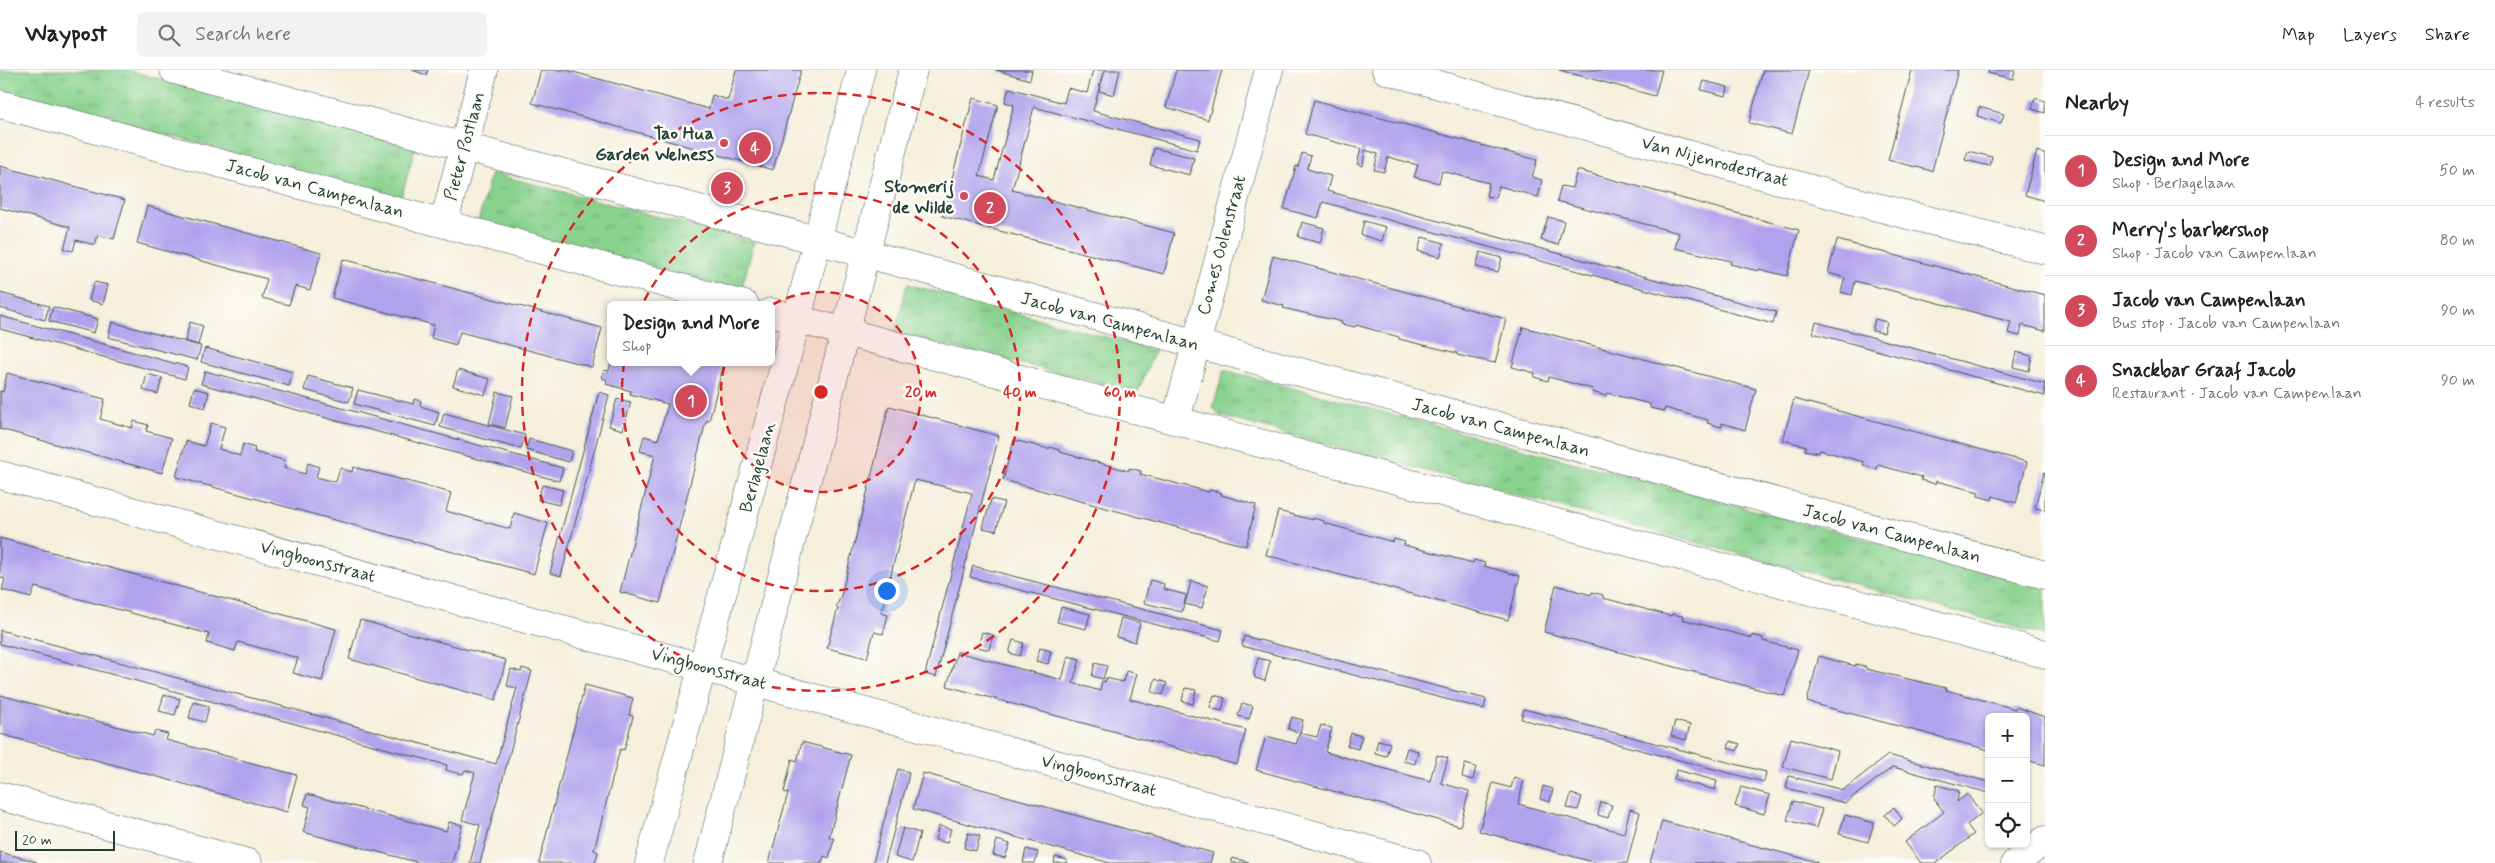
<!DOCTYPE html>
<html lang="en">
<head>
<meta charset="utf-8">
<style>
	body { margin:0; font-family:Mynerve,sans-serif; background:#f2f2f2; color:#222 }
	.controls { position:absolute; right:15px; bottom:15px; display:grid; overflow:hidden; border-radius:8px; box-shadow:0 1px 4px #0004 }
	.controls button { width:45px; height:45px; display:grid; place-items:center; padding:0; border:0; border-bottom:1px solid #e0e0e0; background:#fff; color:#222; font:25px sans-serif }
	.scale { position:absolute; left:15px; bottom:12px; width:100px; box-sizing:border-box; padding-left:5px; border:2px solid #1f3d34; border-top:0; font-size:14px; line-height:18px; white-space:nowrap; color:#1f3d34; -webkit-text-stroke:4px #fdfcf7; paint-order:stroke }
	.you { position:absolute; left:886px; top:520px; width:18px; height:18px; margin:-12px; border:4px solid #fff; border-radius:50%; background:#1a73e8; box-shadow:0 0 0 8px #1a73e833 }
	.badge { display:grid; place-items:center; width:32px; height:32px; border-radius:50%; background:#d1495b; color:#fff; font-size:16px; font-weight:700 }
	.pin { position:absolute; translate:-50% -50%; border:2px solid #fff; box-shadow:0 1px 5px #0006 }
	.popup { position:absolute; left:607px; top:231px; width:168px; height:65px; box-sizing:border-box; display:grid; place-content:center; border-radius:8px; background:#fff; filter:drop-shadow(0 1px 4px #0005); font-size:16px; white-space:nowrap; color:#767676 }
	.popup b { font-size:19px; color:#222 }
	.popup::after { content:''; position:absolute; left:50%; top:100%; margin-left:-10px; border:10px solid transparent; border-top-color:#fff }
	.list { margin:0; padding:0; list-style:none }
	h2 { display:flex; justify-content:space-between; align-items:center; height:65px; margin:0; padding:0 20px; font-size:21px }
	h2 small { font-size:16px; font-weight:400; color:#767676 }
	.list li { display:grid; grid-template-columns:32px 1fr auto; gap:15px; align-items:center; box-sizing:border-box; height:70px; padding:0 20px; border-top:1px solid #e0e0e0 }
	.list b { display:block; font-size:19px; white-space:nowrap }
	.list p { margin:0; font-size:16px; white-space:nowrap; color:#767676 }
	.list em { font-size:16px; font-style:normal; color:#767676 }
	.icon { flex:none; width:28px; height:28px; fill:none; stroke:currentColor; stroke-width:2; stroke-linecap:round; stroke-linejoin:round }
	.map { position:relative; flex:none; width:2045px; height:793px; overflow:hidden }
	header { display:flex; align-items:center; gap:30px; box-sizing:border-box; height:70px; padding:0 25px; background:#fff; border-bottom:1px solid #e0e0e0 }
	header strong { font-size:24px }
	nav { display:flex; gap:28px; margin-inline-start:auto; font-size:18px }
	.search { width:350px; height:45px; background:#f2f2f2; display:flex; align-items:center; gap:12px; box-sizing:border-box; padding:0 18px; border-radius:8px; color:#767676; font-size:19px }
	main { display:flex }
	aside { flex:1; background:#fff }
	.map>svg:first-child { display:block }
</style>
</head>
<body>
<header>
<strong>Waypost</strong>
<div class="search"><svg class="icon" aria-label="search" viewBox="0 0 24 24"><circle cx="10" cy="10" r="6"/><path d="M15 15l6 6"/></svg>Search here</div>
<nav><a>Map</a><a>Layers</a><a>Share</a></nav>
</header>
<main>
<div class="map">
<svg width="2045" height="793" viewBox="0 0 2045 793">
	<defs>
		<pattern id="grass-tufts" width="24" height="20" patternUnits="userSpaceOnUse" patternTransform="scale(1.25)"><rect width="24" height="20" fill="#88d28e"/><path d="M3 7l-1-3M5 7V3M7 7l1-3M15 17l-1-3M17 17v-4M19 17l1-3" fill="none" stroke="#6fac75"/></pattern>
	</defs>
	<rect width="100%" height="100%" fill="#fdfcf7"/>
	<filter id="ink" filterUnits="userSpaceOnUse"><feTurbulence type="fractalNoise" baseFrequency=".02" numOctaves="2"/><feDisplacementMap in="SourceGraphic" scale="10" xChannelSelector="R" yChannelSelector="G"/><feConvolveMatrix kernelMatrix="1 2 1 2 8 2 1 2 1" color-interpolation-filters="sRGB"/></filter>
	<filter id="wash" filterUnits="userSpaceOnUse"><feTurbulence type="fractalNoise" baseFrequency=".0096" numOctaves="4" result="noise"/><feDisplacementMap in="SourceGraphic" scale="20" xChannelSelector="R" yChannelSelector="G"/><feGaussianBlur stdDeviation="1.12" result="paint"/><feColorMatrix in="noise" values="0 0 0 0 0 0 0 0 0 0 0 0 0 0 0 0 0 1.4 0 .05"/><feComposite in="paint" operator="in"/></filter>
	<g filter="url(#wash)">
		<rect width="100%" height="100%" fill="#f5efdc"/>
		<path fill="url(#grass-tufts)" stroke="#548861" d="M 0,0 L 127,0 L 415,78 L 401,128 L 0,20 Z
			M 491,103 L 754,172 L 741,221 L 478,152 Z
			M 907,214 L 1155,280 L 1138,322 L 895,263 Z
			M 1224,300 L 2045,517 L 2045,565 L 1220,346 L 1213,337 Z"/>
		<g id="blocks">
			<path fill="#b1a2ed" d="M 412,0 L 428,0 L 426,5 Z
				M 541,0 L 566,0 L 709,39 L 712,25 L 728,30 L 736,0 L 801,0 L 773,100 L 532,33 Z
				M 996,0 L 1032,0 L 1030,10 Z
				M 1093,0 L 1104,0 L 1093,41 L 1200,69 L 1197,80 L 1034,37 L 1012,120 L 1174,163 L 1164,204 L 942,146 L 973,28 L 998,35 L 979,106 L 994,110 L 1014,35 L 1005,32 L 1009,18 L 1064,33 L 1068,18 L 1087,23 Z
				M 1105,0 L 1120,0 L 1114,25 L 1099,21 Z
				M 1176,0 L 1222,0 L 1208,50 L 1166,37 Z
				M 1559,0 L 1662,0 L 1655,26 Z
				M 1763,0 L 1809,0 L 1792,64 L 1749,53 Z
				M 1912,0 L 1958,0 L 1932,101 L 1888,90 Z
				M 1989,0 L 2015,0 L 2013,9 L 1988,3 Z
				M 1704,11 L 1728,17 L 1726,26 L 1701,20 Z
				M 2035,28 L 2045,31 L 2045,43 L 2032,39 Z
				M 1314,30 L 1537,90 L 1532,107 L 1542,110 L 1538,127 L 1499,116 L 1496,128 L 1486,126 L 1489,113 L 1442,101 L 1439,113 L 1414,107 L 1418,95 L 1388,87 L 1384,102 L 1374,100 L 1378,84 L 1365,80 L 1363,96 L 1357,94 L 1361,79 L 1305,64 Z
				M 1979,37 L 2004,44 L 2001,53 L 1977,46 Z
				M 1154,78 L 1194,88 L 1190,105 L 1150,95 Z
				M 1968,81 L 1992,87 L 1990,96 L 1965,90 Z
				M 2037,81 L 2045,84 L 2045,131 L 2025,125 Z
				M 1302,83 L 1311,86 L 1307,99 L 1331,106 L 1327,121 L 1776,242 L 1773,254 L 1323,132 L 1318,148 L 1284,139 L 1296,96 L 1298,97 Z
				M 0,96 L 125,130 L 114,169 L 98,165 L 95,175 L 76,170 L 73,181 L 64,179 L 70,157 L 0,138 Z
				M 1577,100 L 1799,160 L 1787,206 L 1759,199 L 1758,201 L 1730,194 L 1731,191 L 1675,178 L 1679,163 L 1557,131 L 1561,116 L 1572,118 Z
				M 147,136 L 321,183 L 310,220 L 295,216 L 289,235 L 262,228 L 267,209 L 137,173 Z
				M 1548,147 L 1564,151 L 1558,175 L 1541,170 Z
				M 1364,151 L 1386,157 L 1382,171 L 1361,165 Z
				M 1302,152 L 1324,158 L 1320,173 L 1298,167 Z
				M 1422,167 L 1444,173 L 1440,187 L 1418,181 Z
				M 1837,170 L 2045,225 L 2045,261 L 2022,255 L 2020,266 L 2008,263 L 2011,252 L 1855,211 L 1852,225 L 1841,222 L 1845,208 L 1828,203 Z
				M 1480,182 L 1502,188 L 1498,202 L 1476,197 Z
				M 1273,186 L 1506,249 L 1495,293 L 1457,285 L 1457,283 L 1399,269 L 1399,267 L 1356,255 L 1355,257 L 1341,254 L 1342,252 L 1283,238 L 1284,236 L 1261,230 Z
				M 343,189 L 602,258 L 592,297 L 460,262 L 456,275 L 431,268 L 434,255 L 332,228 Z
				M 94,212 L 108,215 L 103,234 L 89,230 Z
				M 0,223 L 49,236 L 45,250 L 0,238 Z
				M 53,237 L 98,249 L 94,263 L 49,251 Z
				M 0,246 L 188,297 L 185,309 L 0,259 Z
				M 1875,249 L 1887,252 L 1884,263 L 1872,261 Z
				M 112,252 L 201,276 L 197,290 L 108,267 Z
				M 190,252 L 203,256 L 198,275 L 185,271 Z
				M 1816,252 L 2045,314 L 2045,326 L 1813,263 Z
				M 1523,257 L 1756,319 L 1745,360 L 1722,353 L 1722,357 L 1707,353 L 1708,350 L 1665,338 L 1664,341 L 1654,339 L 1650,338 L 1650,334 L 1607,323 L 1606,326 L 1592,322 L 1593,319 L 1549,307 L 1548,311 L 1534,307 L 1535,303 L 1512,297 Z
				M 205,278 L 293,302 L 289,316 L 201,292 Z
				M 2016,282 L 2032,286 L 2029,301 L 2013,297 Z
				M 611,292 L 724,292 L 709,351 L 706,351 L 660,533 L 620,522 L 655,385 L 640,381 L 644,366 L 658,370 L 668,334 L 630,324 L 631,321 L 606,314 L 607,310 L 602,308 L 604,300 L 609,301 Z
				M 458,300 L 490,309 L 485,325 L 453,316 Z
				M 205,301 L 563,398 L 559,411 L 201,314 Z
				M 7,303 L 105,329 L 100,349 L 132,358 L 134,351 L 148,355 L 146,361 L 172,368 L 162,403 L 0,359 L 0,321 L 3,322 Z
				M 147,304 L 162,308 L 158,324 L 143,320 Z
				M 308,306 L 353,318 L 349,332 L 304,320 Z
				M 194,318 L 209,322 L 205,338 L 190,333 Z
				M 358,320 L 413,334 L 414,329 L 421,331 L 420,336 L 439,342 L 435,356 L 354,334 Z
				M 497,322 L 513,326 L 505,358 L 489,354 Z
				M 599,322 L 609,325 L 561,506 L 550,503 Z
				M 617,329 L 631,332 L 623,360 L 609,356 Z
				M 1794,329 L 2027,392 L 2016,433 L 1993,426 L 1992,430 L 1982,427 L 1978,426 L 1979,422 L 1936,411 L 1935,414 L 1921,410 L 1922,407 L 1878,395 L 1877,399 L 1863,395 L 1864,392 L 1820,380 L 1819,383 L 1805,380 L 1806,376 L 1783,370 Z
				M 889,336 L 999,366 L 936,607 L 925,604 L 972,423 L 915,410 L 881,543 L 888,545 L 883,564 L 874,562 L 867,588 L 827,578 L 838,538 L 836,537 L 841,526 Z
				M 444,343 L 525,365 L 521,379 L 440,357 Z
				M 211,353 L 225,357 L 219,379 L 240,386 L 243,374 L 255,378 L 254,382 L 286,391 L 284,398 L 305,404 L 308,393 L 319,397 L 316,407 L 336,412 L 340,398 L 352,402 L 353,397 L 418,414 L 451,423 L 446,441 L 510,459 L 514,443 L 548,453 L 534,504 L 176,407 L 186,371 L 204,376 Z
				M 529,369 L 572,381 L 569,392 L 526,380 Z
				M 1014,370 L 1049,379 L 1050,377 L 1060,380 L 1060,382 L 1129,401 L 1129,398 L 1141,401 L 1140,404 L 1209,422 L 1210,420 L 1222,423 L 1221,425 L 1256,435 L 1246,476 L 1003,410 Z
				M 2044,402 L 2045,402 L 2045,440 L 2035,438 Z
				M 542,415 L 563,420 L 559,435 L 538,430 Z
				M 991,429 L 1004,432 L 996,461 L 983,458 Z
				M 1278,441 L 1313,450 L 1313,448 L 1324,451 L 1324,453 L 1393,472 L 1394,469 L 1405,472 L 1404,475 L 1473,493 L 1474,490 L 1485,493 L 1484,496 L 1520,506 L 1508,550 L 1266,485 Z
				M 0,468 L 336,559 L 322,611 L 293,603 L 298,588 L 238,572 L 235,581 L 207,573 L 209,564 L 35,517 L 31,528 L 2,520 L 5,509 L 0,507 Z
				M 973,496 L 1001,503 L 1223,560 L 1220,571 L 1012,518 L 970,507 Z
				M 1150,510 L 1164,514 L 1163,519 L 1186,525 L 1182,542 L 1144,533 Z
				M 1191,511 L 1208,516 L 1202,538 L 1185,534 Z
				M 1556,515 L 1591,525 L 1592,522 L 1603,525 L 1603,528 L 1671,546 L 1672,544 L 1683,546 L 1682,549 L 1752,568 L 1752,565 L 1763,568 L 1763,571 L 1798,580 L 1784,626 L 1544,562 Z
				M 1061,537 L 1090,544 L 1086,559 L 1057,552 Z
				M 1121,548 L 1140,553 L 1135,572 L 1116,567 Z
				M 360,550 L 506,590 L 496,630 L 349,589 Z
				M 0,560 L 496,694 L 516,621 L 517,618 L 507,616 L 511,599 L 521,602 L 522,598 L 532,601 L 480,793 L 470,793 L 480,755 L 462,750 L 475,703 L 465,700 L 463,704 L 453,702 L 446,700 L 447,695 L 439,693 L 0,574 Z
				M 982,562 L 993,565 L 989,580 L 978,577 Z
				M 1244,566 L 1486,629 L 1484,639 L 1242,576 Z
				M 1013,570 L 1024,573 L 1020,586 L 1009,583 Z
				M 1040,578 L 1051,581 L 1048,594 L 1036,591 Z
				M 957,582 L 1062,610 L 1068,586 L 1080,589 L 1073,613 L 1100,621 L 1102,611 L 1105,612 L 1106,608 L 1123,612 L 1126,601 L 1137,604 L 1130,629 L 1246,660 L 1237,695 L 947,616 Z
				M 1819,586 L 1855,596 L 1856,594 L 1866,597 L 1866,599 L 1946,618 L 1946,620 L 2015,639 L 2016,637 L 2045,647 L 2045,695 L 2026,690 L 2026,647 L 1989,647 L 1989,680 L 1807,632 Z
				M 1258,588 L 1270,591 L 1265,611 L 1255,608 L 1254,603 Z
				M 1095,593 L 1107,596 L 1103,609 L 1092,606 Z
				M 1155,609 L 1167,613 L 1163,625 L 1152,622 Z
				M 585,615 L 633,628 L 629,645 L 633,646 L 627,670 L 624,680 L 620,679 L 594,780 L 598,782 L 595,793 L 539,793 Z
				M 1185,618 L 1196,620 L 1193,634 L 1182,631 Z
				M 0,625 L 153,666 L 155,661 L 168,664 L 166,670 L 297,705 L 287,742 L 0,664 Z
				M 164,625 L 180,629 L 175,645 L 159,641 Z
				M 1214,625 L 1225,628 L 1222,641 L 1210,638 Z
				M 193,632 L 209,636 L 205,652 L 189,648 Z
				M 1242,633 L 1253,636 L 1249,649 L 1238,646 Z
				M 1524,639 L 1766,702 L 1764,712 L 1521,649 Z
				M 1292,647 L 1303,650 L 1300,663 L 1317,667 L 1321,655 L 1332,658 L 1325,682 L 1400,703 L 1430,711 L 1437,685 L 1448,688 L 1441,713 L 1469,721 L 1460,756 L 1256,700 L 1266,666 L 1296,674 L 1300,663 L 1288,659 Z
				M 1675,651 L 1690,655 L 1686,670 L 1671,666 Z
				M 1351,663 L 1362,666 L 1358,679 L 1347,676 Z
				M 1791,668 L 1838,681 L 1831,709 L 1783,697 Z
				M 1378,670 L 1390,673 L 1386,686 L 1375,683 Z
				M 1730,671 L 1740,674 L 1737,681 L 1728,678 Z
				M 802,672 L 851,685 L 829,767 L 834,769 L 829,788 L 824,786 L 822,793 L 769,793 L 788,723 L 784,722 L 792,689 L 797,691 Z
				M 1407,678 L 1418,681 L 1415,694 L 1403,691 Z
				M 1888,685 L 1989,712 L 1989,723 L 1893,697 L 1845,733 L 1786,718 L 1789,706 L 1843,720 Z
				M 1465,694 L 1476,697 L 1473,710 L 1462,707 Z
				M 898,699 L 909,702 L 907,713 L 885,793 L 873,793 Z
				M 1677,700 L 1717,711 L 1715,720 L 1674,709 Z
				M 923,703 L 1213,783 L 1210,793 L 1110,793 L 913,739 Z
				M 1514,707 L 1524,710 L 1518,734 L 1624,763 L 1630,739 L 1640,742 L 1627,793 L 1597,793 L 1479,761 L 1493,713 L 1511,718 Z
				M 1937,715 L 1959,721 L 1957,732 L 1967,724 L 1982,743 L 1967,755 L 1974,764 L 1936,793 L 1921,793 L 1905,772 L 1944,742 L 1934,729 Z
				M 1543,716 L 1553,719 L 1550,732 L 1540,729 Z
				M 1741,717 L 1770,725 L 1764,744 L 1735,736 Z
				M 307,724 L 446,761 L 449,752 L 462,755 L 452,793 L 420,793 L 303,762 L 310,737 L 304,735 Z
				M 1571,724 L 1582,727 L 1578,740 L 1567,738 Z
				M 1793,731 L 1822,739 L 1816,758 L 1787,750 Z
				M 1601,732 L 1612,735 L 1608,748 L 1598,745 Z
				M 1894,737 L 1902,749 L 1894,756 L 1885,745 Z
				M 1845,745 L 1874,753 L 1868,772 L 1839,764 Z
				M 1662,751 L 1817,792 L 1817,793 L 1650,793 Z
				M 939,756 L 951,759 L 947,773 L 935,770 Z
				M 903,758 L 920,763 L 912,792 L 895,787 Z
				M 968,763 L 980,766 L 976,781 L 964,778 Z
				M 997,770 L 1010,774 L 1005,788 L 993,785 Z
				M 1026,779 L 1038,782 L 1035,793 L 1023,793 Z
				M 0,782 L 37,792 L 37,793 L 0,793 Z
				M 1055,787 L 1067,790 L 1067,793 L 1054,793 Z
				M 1232,788 L 1249,792 L 1249,793 L 1231,793 Z"/>
		</g>
	</g>
	<g filter="url(#ink)">
		<use href="#blocks" fill-opacity="0" stroke="#3f584d" stroke-width="1"/>
		<g fill="none" stroke-linecap="round" stroke-linejoin="round">
			<defs>
				<path id="minor" d="M 174,0 L 816,170 L 2045,505
					M 1386,0 L 1865,134 L 2045,180
					M 0,34 L 745,235
					M 444,152 L 484,0
					M 771,242 L 2045,584
					M 1176,350 L 1269,0
					M 0,405 L 1417,793
					M 0,726 L 248,793
					M 649,793 L 797,249 L 861,0
					M 708,793 L 913,0
					M 2015,793 L 2045,770"/>
			</defs>
			<use href="#minor" stroke="#3f584d" stroke-width="29"/>
			<use href="#minor" stroke="#fff" stroke-width="28"/>
		</g>
	</g>
	<circle cx="821" cy="322" r="100" fill="#d62828" fill-opacity=".12"/>
	<g fill="none" stroke="#d62828" stroke-width="2.5" stroke-dasharray="9 6">
		<circle cx="821" cy="322" r="100"/>
		<circle cx="821" cy="322" r="199"/>
		<circle cx="821" cy="322" r="299"/>
	</g>
	<g fill="#d1495b" stroke="#fdfcf7" stroke-width="2">
		<circle cx="724" cy="73" r="5"/>
		<circle cx="964" cy="126" r="5"/>
	</g>
	<g text-anchor="middle" stroke-width="5" stroke-linejoin="round" paint-order="stroke">
		<g font-size="18" font-weight="bold" fill="#1f3d34" stroke="#fdfcf7" text-anchor="end">
			<text x="714" y="69">Tao Hua<tspan x="714" dy="21">Garden Welness</tspan></text>
			<text x="954" y="122">Stomerij<tspan x="954" dy="21">de Wilde</tspan></text>
		</g>
		<g font-size="18" fill="#1f3d34" stroke="#fdfcf7">
			<text transform="translate(464 76) rotate(-75)" y="6">Pieter Postlaan</text>
			<text transform="translate(1715 91) rotate(15)" y="6">Van Nijenrodestraat</text>
			<text transform="translate(315 118) rotate(15)" y="6">Jacob van Campenlaan</text>
			<text transform="translate(1221 175) rotate(-75)" y="6">Comes Oolenstraat</text>
			<text transform="translate(1110 251) rotate(15)" y="6">Jacob van Campenlaan</text>
			<text transform="translate(1501 357) rotate(15)" y="6">Jacob van Campenlaan</text>
			<text transform="translate(757 397) rotate(-75)" y="6">Berlagelaan</text>
			<text transform="translate(1892 463) rotate(15)" y="6">Jacob van Campenlaan</text>
			<text transform="translate(318 491) rotate(15)" y="6">Vingboonsstraat</text>
			<text transform="translate(709 598) rotate(15)" y="6">Vingboonsstraat</text>
			<text transform="translate(1099 705) rotate(15)" y="6">Vingboonsstraat</text>
		</g>
	</g>
	<circle cx="821" cy="322" r="8" fill="#d62828" stroke="#fdfcf7" stroke-width="2.5"/>
	<g font-size="15" text-anchor="middle" font-weight="bold" fill="#d62828" stroke="#fdfcf7" stroke-width="5" stroke-linejoin="round" paint-order="stroke">
		<text x="921" y="327">20 m</text>
		<text x="1020" y="327">40 m</text>
		<text x="1120" y="327">60 m</text>
	</g>
</svg>
<div class="controls">
<button>+</button>
<button>−</button>
<button><svg class="icon" aria-label="locate" viewBox="0 0 24 24"><circle cx="12" cy="12" r="6"/><path d="M12 2v4M12 18v4M2 12h4M18 12h4"/></svg></button>
</div>
<div class="scale">20 m</div>
<div class="you"></div>
<div class="pin badge" style="left:691px;top:331px">1</div>
<div class="popup"><b>Design and More</b>Shop</div>
<div class="pin badge" style="left:990px;top:138px">2</div>
<div class="pin badge" style="left:727px;top:118px">3</div>
<div class="pin badge" style="left:755px;top:78px">4</div>
</div>
<aside>
<h2>Nearby<small>4 results</small></h2>
<ul class="list">
<li><span class="badge">1</span><div><b>Design and More</b><p>Shop · Berlagelaan</p></div><em>50 m</em></li>
<li><span class="badge">2</span><div><b>Merry's barbershop</b><p>Shop · Jacob van Campenlaan</p></div><em>80 m</em></li>
<li><span class="badge">3</span><div><b>Jacob van Campenlaan</b><p>Bus stop · Jacob van Campenlaan</p></div><em>90 m</em></li>
<li><span class="badge">4</span><div><b>Snackbar Graaf Jacob</b><p>Restaurant · Jacob van Campenlaan</p></div><em>90 m</em></li>
</ul>
</aside>
</main>
</body>
</html>
